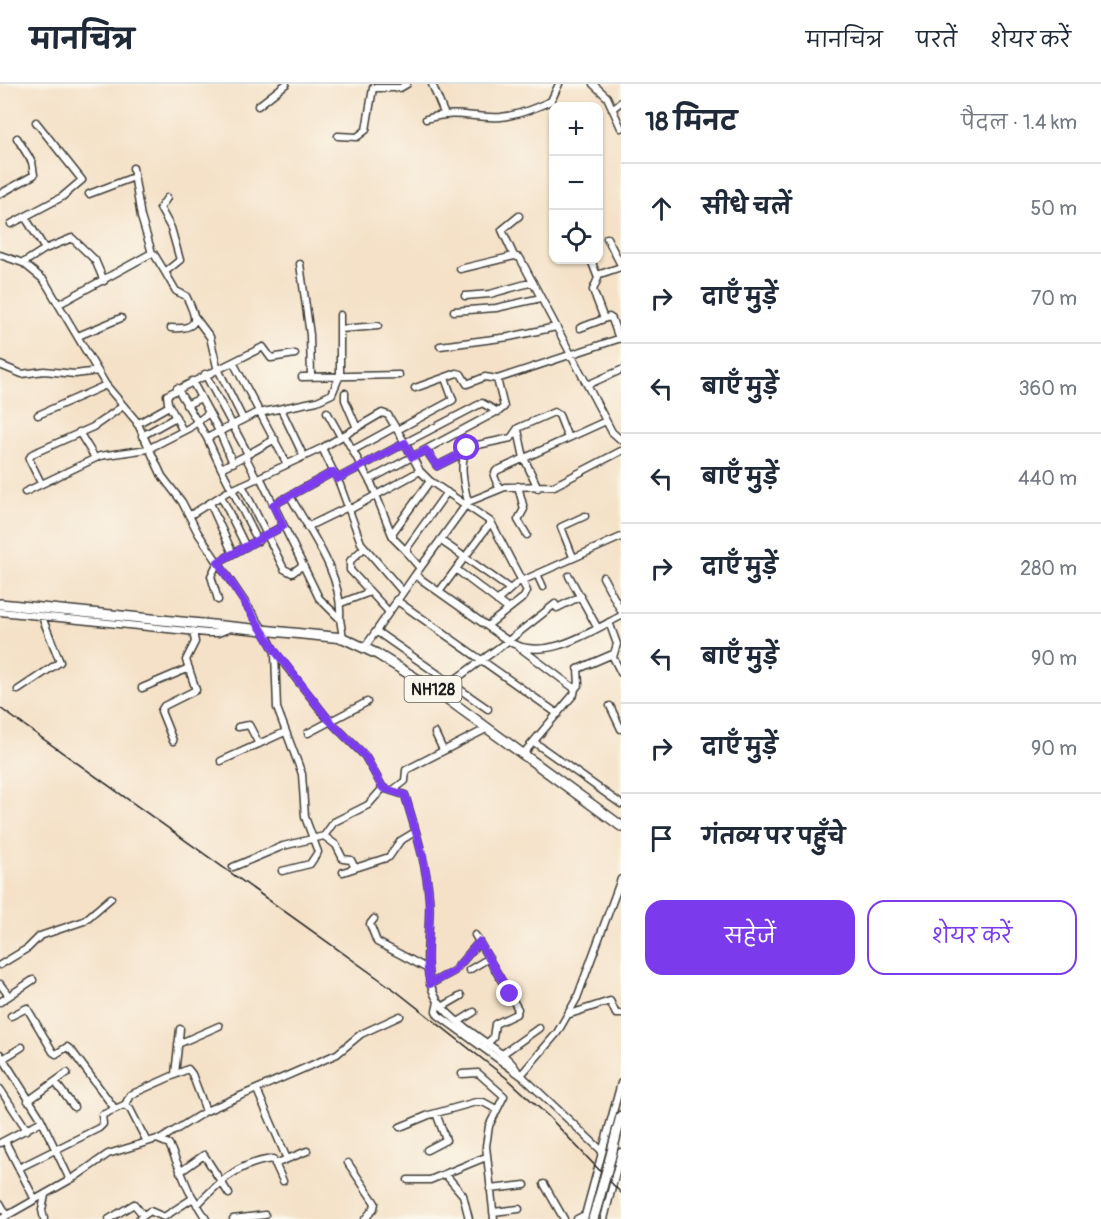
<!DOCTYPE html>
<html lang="hi">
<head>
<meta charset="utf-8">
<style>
	body { margin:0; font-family:Pangolin,"Playpen Sans Deva",sans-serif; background:#f6f6f7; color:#1f2937 }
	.controls { position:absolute; right:18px; top:18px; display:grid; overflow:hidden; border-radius:12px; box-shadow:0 2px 4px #0004 }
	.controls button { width:54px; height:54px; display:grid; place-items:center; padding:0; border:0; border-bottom:2px solid #e0e1e3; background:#fff; color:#1f2937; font:30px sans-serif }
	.stop { position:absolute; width:18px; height:18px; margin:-14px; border:4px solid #7c3aed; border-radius:50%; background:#fff }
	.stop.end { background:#7c3aed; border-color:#fff; box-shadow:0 2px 6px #0008 }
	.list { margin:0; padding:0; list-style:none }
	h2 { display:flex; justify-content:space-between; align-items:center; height:78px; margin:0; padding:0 24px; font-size:26px }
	h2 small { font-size:20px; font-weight:400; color:#747a83 }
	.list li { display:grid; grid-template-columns:39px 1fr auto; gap:18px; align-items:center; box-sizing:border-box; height:90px; padding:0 24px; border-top:2px solid #e0e1e3 }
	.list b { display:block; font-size:22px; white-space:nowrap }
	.list em { font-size:20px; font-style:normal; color:#747a83 }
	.actions { display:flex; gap:12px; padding:18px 24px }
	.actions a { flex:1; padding:14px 0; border:2px solid #7c3aed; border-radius:18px; text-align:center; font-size:21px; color:#7c3aed }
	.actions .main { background:#7c3aed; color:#fff }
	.icon { flex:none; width:33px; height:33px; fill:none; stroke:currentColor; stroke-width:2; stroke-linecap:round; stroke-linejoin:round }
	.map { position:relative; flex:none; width:621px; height:1135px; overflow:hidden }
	header { display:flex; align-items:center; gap:36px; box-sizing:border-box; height:84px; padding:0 30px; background:#fff; border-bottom:2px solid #e0e1e3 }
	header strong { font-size:28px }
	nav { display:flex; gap:33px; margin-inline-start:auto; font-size:21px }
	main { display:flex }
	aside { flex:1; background:#fff }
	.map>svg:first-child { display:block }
</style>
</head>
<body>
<header>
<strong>मानचित्र</strong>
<nav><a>मानचित्र</a><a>परतें</a><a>शेयर करें</a></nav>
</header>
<main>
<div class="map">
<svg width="621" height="1135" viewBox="0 0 621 1135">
	<rect width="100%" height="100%" fill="#fbf7ec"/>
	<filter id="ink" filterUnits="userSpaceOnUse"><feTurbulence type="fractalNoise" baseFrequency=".0167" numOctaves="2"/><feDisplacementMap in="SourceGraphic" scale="12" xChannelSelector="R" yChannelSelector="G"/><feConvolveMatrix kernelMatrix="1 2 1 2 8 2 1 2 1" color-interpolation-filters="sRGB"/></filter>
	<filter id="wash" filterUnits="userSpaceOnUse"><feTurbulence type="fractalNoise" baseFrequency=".008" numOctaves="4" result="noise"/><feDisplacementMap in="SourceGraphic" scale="24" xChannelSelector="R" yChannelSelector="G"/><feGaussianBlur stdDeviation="1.35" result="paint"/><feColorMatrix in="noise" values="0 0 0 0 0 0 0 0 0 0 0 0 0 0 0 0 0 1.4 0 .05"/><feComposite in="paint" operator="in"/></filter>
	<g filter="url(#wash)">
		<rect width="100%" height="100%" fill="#f4e1c7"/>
	</g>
	<g filter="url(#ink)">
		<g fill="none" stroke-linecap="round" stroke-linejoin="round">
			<defs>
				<path id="minor" d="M 432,0 L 444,29
					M 593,0 L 607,13 L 621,44
					M 258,22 L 286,0
					M 612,25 L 621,18
					M 426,35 C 459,25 471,35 501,33 C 519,31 535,24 551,17 L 559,0
					M 338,52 L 357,53 L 366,46 L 373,4 L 400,4 L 407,0
					M 133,84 L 141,133 L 152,169
					M 0,110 L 34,91 L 32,78 L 17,54
					M 89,110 L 134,93
					M 25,133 L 45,165
					M 11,140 L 62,113 L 82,96 L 36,38
					M 607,154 L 621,181
					M 0,171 L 23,179 L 44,196 L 106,301 L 137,338 L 162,392 L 182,418 L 198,449 L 265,548 L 275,568 L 328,635 L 365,672 L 383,704 L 368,721 L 334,738 L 324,752 L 283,762 L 233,783
					M 514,172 L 502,146 L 519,132
					M 591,176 L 598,194 L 593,206 L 604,235
					M 23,179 L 45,165 L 72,154 L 95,176 L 104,197
					M 300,180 L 310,251 L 311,293
					M 460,185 L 514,172 L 520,174 L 612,348 L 621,356
					M 165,188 L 176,207 L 186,212 C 197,234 201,246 171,244
					M 597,191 L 621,183
					M 465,212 L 490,210 L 533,198
					M 59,220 L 150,170 L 154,170 L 165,188 L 180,176 L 171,144 L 160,124 L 167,114
					M 454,227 L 496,224 L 541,214
					M 195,233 L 210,253 L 217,283 L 243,335
					M 580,244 L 609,233 L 612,235 L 619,255
					M 340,245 L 378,242
					M 78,252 L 121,234
					M 440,262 L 509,253 L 556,243
					M 233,278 L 263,263 L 271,274 L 295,270
					M 0,281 L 22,290 L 44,287 L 75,290 L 98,287
					M 205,290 L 248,370
					M 302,293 L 399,291
					M 192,297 L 219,347 L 233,379
					M 587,301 L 621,286
					M 177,304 L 207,354 L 221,384 L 245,372
					M 415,304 L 457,289 L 461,290 L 467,300 L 485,293 L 497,295 L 621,254
					M 345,309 L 345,316 L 357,344
					M 186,321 L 201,314
					M 281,325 L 303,371
					M 327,328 L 341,353
					M 38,331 L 106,301
					M 137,340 L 169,322
					M 397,346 L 453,316 L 445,294
					M 518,346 L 524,374 L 538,404
					M 183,347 L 168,319 L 167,311 L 233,278 L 287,380
					M 79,348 L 95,374
					M 344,351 L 372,401 L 392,451
					M 142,352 L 176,333
					M 207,354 L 254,330 L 317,317 L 332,310 L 340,291 L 340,231
					M 322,364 L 382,329 L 388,331 L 405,359 L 482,319 L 498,328 L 504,323 L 497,295
					M 353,366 L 395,343
					M 426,366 L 437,382 L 465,368
					M 221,384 L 258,457
					M 260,393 L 322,364 L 340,401 L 361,459 L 402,507
					M 257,395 L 245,372 L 275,355
					M 337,395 L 405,359 L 420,387 L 430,397 L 491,438 L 527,507 L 524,513 L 487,542
					M 369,396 L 496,328
					M 41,399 L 29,375 L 32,370 L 93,343 L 123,322
					M 242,401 L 284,485 L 292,489 L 303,481
					M 518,402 L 524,425 L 518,436 L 527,451
					M 499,404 L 494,392 L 496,387 L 606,337
					M 25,408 L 100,372 L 148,365 L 189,344 L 209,329
					M 221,412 L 246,463
					M 290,412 C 310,448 343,491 340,534
					M 468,418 C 464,402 458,377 468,363 L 511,354 L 518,344 L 554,328 L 559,331 L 568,354
					M 210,419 L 233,470
					M 273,421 L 333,388
					M 349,426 L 420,387
					M 189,432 L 227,408 L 260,393 L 319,514 L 340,535 L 343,554
					M 307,443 L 348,423
					M 440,456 L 510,505
					M 364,464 L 350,477 L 350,486 L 389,528
					M 406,467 L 393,454 L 393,448 L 430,397
					M 573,473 L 561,443 L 585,432
					M 420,484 L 407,469 L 407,464 L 447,408
					M 457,486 L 508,525
					M 537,490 L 543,503
					M 415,491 L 468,418 L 505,403 L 554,402 L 621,367
					M 569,492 L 597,543
					M 603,493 L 621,527
					M 439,508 L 491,438
					M 218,516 L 211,492 L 218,478 L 283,442
					M 396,516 L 558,630
					M 497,517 L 517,499 L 621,453
					M 341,519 L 370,508
					M 557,524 L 581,512
					M 0,528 L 207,549 L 218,549 L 228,545
					M 609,538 L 617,560 L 613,573 L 621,589
					M 376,547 L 488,625
					M 365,563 L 415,491 L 508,557 L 555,520
					M 519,563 L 575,605 L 574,610 L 523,670
					M 275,569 L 277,624 L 302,690 L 305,733 L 318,768 L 310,780 L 282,787
					M 142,604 L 189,584
					M 575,605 L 579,600 L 578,585 L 613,570
					M 18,606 L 60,578 L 42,533
					M 438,608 L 508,557 C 544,579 588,549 621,532
					M 610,622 L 621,645
					M 238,643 L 249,641 L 259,660
					M 308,649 L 367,618
					M 435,649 L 443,666
					M 173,657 L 161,627 L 164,622 L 196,606 L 186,576 L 195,558 L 193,547
					M 534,658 L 621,720
					M 221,677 L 285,648
					M 383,704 L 405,711 C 415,745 426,777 429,813 C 432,846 420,881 435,912 C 450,943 511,967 518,989
					M 392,707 L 405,697 L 406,686 L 488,644
					M 324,752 L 336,761 L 343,775 L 351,776 L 355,784
					M 343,788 L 389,773 L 400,757 L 415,748
					M 374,835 L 370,840 L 377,858 L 428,885
					M 475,851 L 518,925 L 516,930 L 495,940 L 493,954 L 486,960
					M 0,881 L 28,864 L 40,852 L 84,837 L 111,814
					M 469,886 L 489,874
					M 0,900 L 9,912
					M 430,900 L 454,887 L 479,858
					M 0,918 L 33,896
					M 438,918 L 436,927 L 438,931 L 523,993 L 602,1067
					M 442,923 L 461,912
					M 570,930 L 610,917 L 616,930 L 621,930
					M 11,932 L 27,924 L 53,968 L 56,970 L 67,963 L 72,967 L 115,1025
					M 458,938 L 474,928
					M 178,960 L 219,942
					M 0,970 L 40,1033 L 70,1096
					M 501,971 L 539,944
					M 1,976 L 22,963
					M 175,990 L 180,945
					M 462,990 L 478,989 L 504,1012 L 489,1042 L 486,1062 L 494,1135
					M 521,991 L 557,949 L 577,914 L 621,795
					M 55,998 L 74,1023
					M 0,1005 L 27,1046
					M 257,1006 L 287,1075
					M 28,1017 L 67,989
					M 125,1021 L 130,1011 L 188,985 L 192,990 L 206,1027
					M 400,1043 L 429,1031 L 476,1018 L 483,1018 L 496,1025
					M 161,1055 L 206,1027 L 337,970 L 361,950 L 400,932
					M 5,1057 L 35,1116
					M 0,1059 L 42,1037
					M 427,1066 L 446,1056 L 436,1029
					M 348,1079 L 375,1119 L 374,1124 L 365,1135
					M 275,1080 L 307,1067
					M 19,1084 L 99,1044 L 103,1040 L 102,1031 L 124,1021 L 130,1025 L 147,1058
					M 180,1088 L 204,1071 L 229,1110
					M 445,1090 L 463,1111 L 469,1135
					M 408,1096 L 430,1096 L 486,1073
					M 544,1100 L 564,1135
					M 490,1105 L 525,1101
					M 0,1119 L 7,1131
					M 197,1121 C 221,1096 239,1079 273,1075 L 283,1097
					M 493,1128 L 519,1125
					M 1,1135 L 75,1093 L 108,1070 L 157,1055 L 169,1060 L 189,1107 L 206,1135
					M 44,1135 L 42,1126 L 45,1111
					M 109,1135 L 134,1120 L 143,1131
					M 139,1135 L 150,1127 L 164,1133 L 193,1114
					M 233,1135 L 265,1131
					M 577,1135 L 585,1131
					M 584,1135 L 621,999
					M 604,1135 L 621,1068"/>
				<path id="highway" d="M 0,520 L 343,554 L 377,570 L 438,608 L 621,742
					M 610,1075 L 621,1032
					M 593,1135 L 600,1111"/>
			</defs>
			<use href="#minor" stroke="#3c3a36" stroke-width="9"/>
			<use href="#highway" stroke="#3c3a36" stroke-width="12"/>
			<use href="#minor" stroke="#fff" stroke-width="6"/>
			<use href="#highway" stroke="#fff" stroke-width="9"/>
			<path stroke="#1c1c1c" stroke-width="1.5" d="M 0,624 L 396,907 L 509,996 L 549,1033 L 621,1109"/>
			<defs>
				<path id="highway-bridge" d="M 600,1111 L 610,1075"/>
			</defs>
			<use href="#highway-bridge" stroke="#3c3a36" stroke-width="12" stroke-linecap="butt"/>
			<use href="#highway-bridge" stroke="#fff" stroke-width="9"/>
		</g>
	</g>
	<g fill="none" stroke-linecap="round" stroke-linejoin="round" filter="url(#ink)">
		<path stroke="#7c3aed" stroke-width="8" d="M 467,364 L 465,368 L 437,382 L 426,366 L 412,373 L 405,359 L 337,395 L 333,388 L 273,421 L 283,442 L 218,478 L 276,568 L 328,635 L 365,672 L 383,704 L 405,711 C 415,746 427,779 429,816 C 431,844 424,872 430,900 L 454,887 L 479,858 L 510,910"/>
	</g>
	<g text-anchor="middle" stroke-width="4.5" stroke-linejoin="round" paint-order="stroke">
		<rect fill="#fbf7ec" stroke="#5f5e5a" stroke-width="1.5" x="404.5" y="592" width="57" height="26" rx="4.5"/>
		<g font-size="16" font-weight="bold" fill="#1c1c1c">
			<text x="433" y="611">NH128</text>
		</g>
	</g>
</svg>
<div class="controls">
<button>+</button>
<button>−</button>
<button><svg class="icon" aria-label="locate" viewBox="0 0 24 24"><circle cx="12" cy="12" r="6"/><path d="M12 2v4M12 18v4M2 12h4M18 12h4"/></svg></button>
</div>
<div class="stop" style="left:467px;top:364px"></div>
<div class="stop end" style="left:510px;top:910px"></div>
</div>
<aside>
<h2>18 मिनट<small>पैदल · 1.4 km</small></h2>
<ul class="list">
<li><svg class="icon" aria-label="ahead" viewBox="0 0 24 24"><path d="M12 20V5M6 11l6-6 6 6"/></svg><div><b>सीधे चलें</b></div><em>50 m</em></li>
<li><svg class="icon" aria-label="right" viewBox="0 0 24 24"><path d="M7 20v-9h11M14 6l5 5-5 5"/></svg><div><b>दाएँ मुड़ें</b></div><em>70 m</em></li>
<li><svg class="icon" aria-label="left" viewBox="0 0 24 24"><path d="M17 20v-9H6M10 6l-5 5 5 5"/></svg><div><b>बाएँ मुड़ें</b></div><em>360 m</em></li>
<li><svg class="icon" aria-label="left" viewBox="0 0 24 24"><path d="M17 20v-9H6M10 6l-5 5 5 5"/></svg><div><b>बाएँ मुड़ें</b></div><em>440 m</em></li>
<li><svg class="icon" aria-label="right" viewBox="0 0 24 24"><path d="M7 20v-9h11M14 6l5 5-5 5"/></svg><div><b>दाएँ मुड़ें</b></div><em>280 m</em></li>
<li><svg class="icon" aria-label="left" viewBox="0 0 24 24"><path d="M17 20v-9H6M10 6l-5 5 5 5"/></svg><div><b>बाएँ मुड़ें</b></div><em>90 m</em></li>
<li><svg class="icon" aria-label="right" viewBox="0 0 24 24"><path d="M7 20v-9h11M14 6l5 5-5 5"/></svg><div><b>दाएँ मुड़ें</b></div><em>90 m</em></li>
<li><svg class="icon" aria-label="arrive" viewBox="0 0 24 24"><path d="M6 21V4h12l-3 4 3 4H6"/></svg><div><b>गंतव्य पर पहुँचे</b></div></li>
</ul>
<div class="actions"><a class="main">सहेजें</a><a>शेयर करें</a></div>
</aside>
</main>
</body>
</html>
